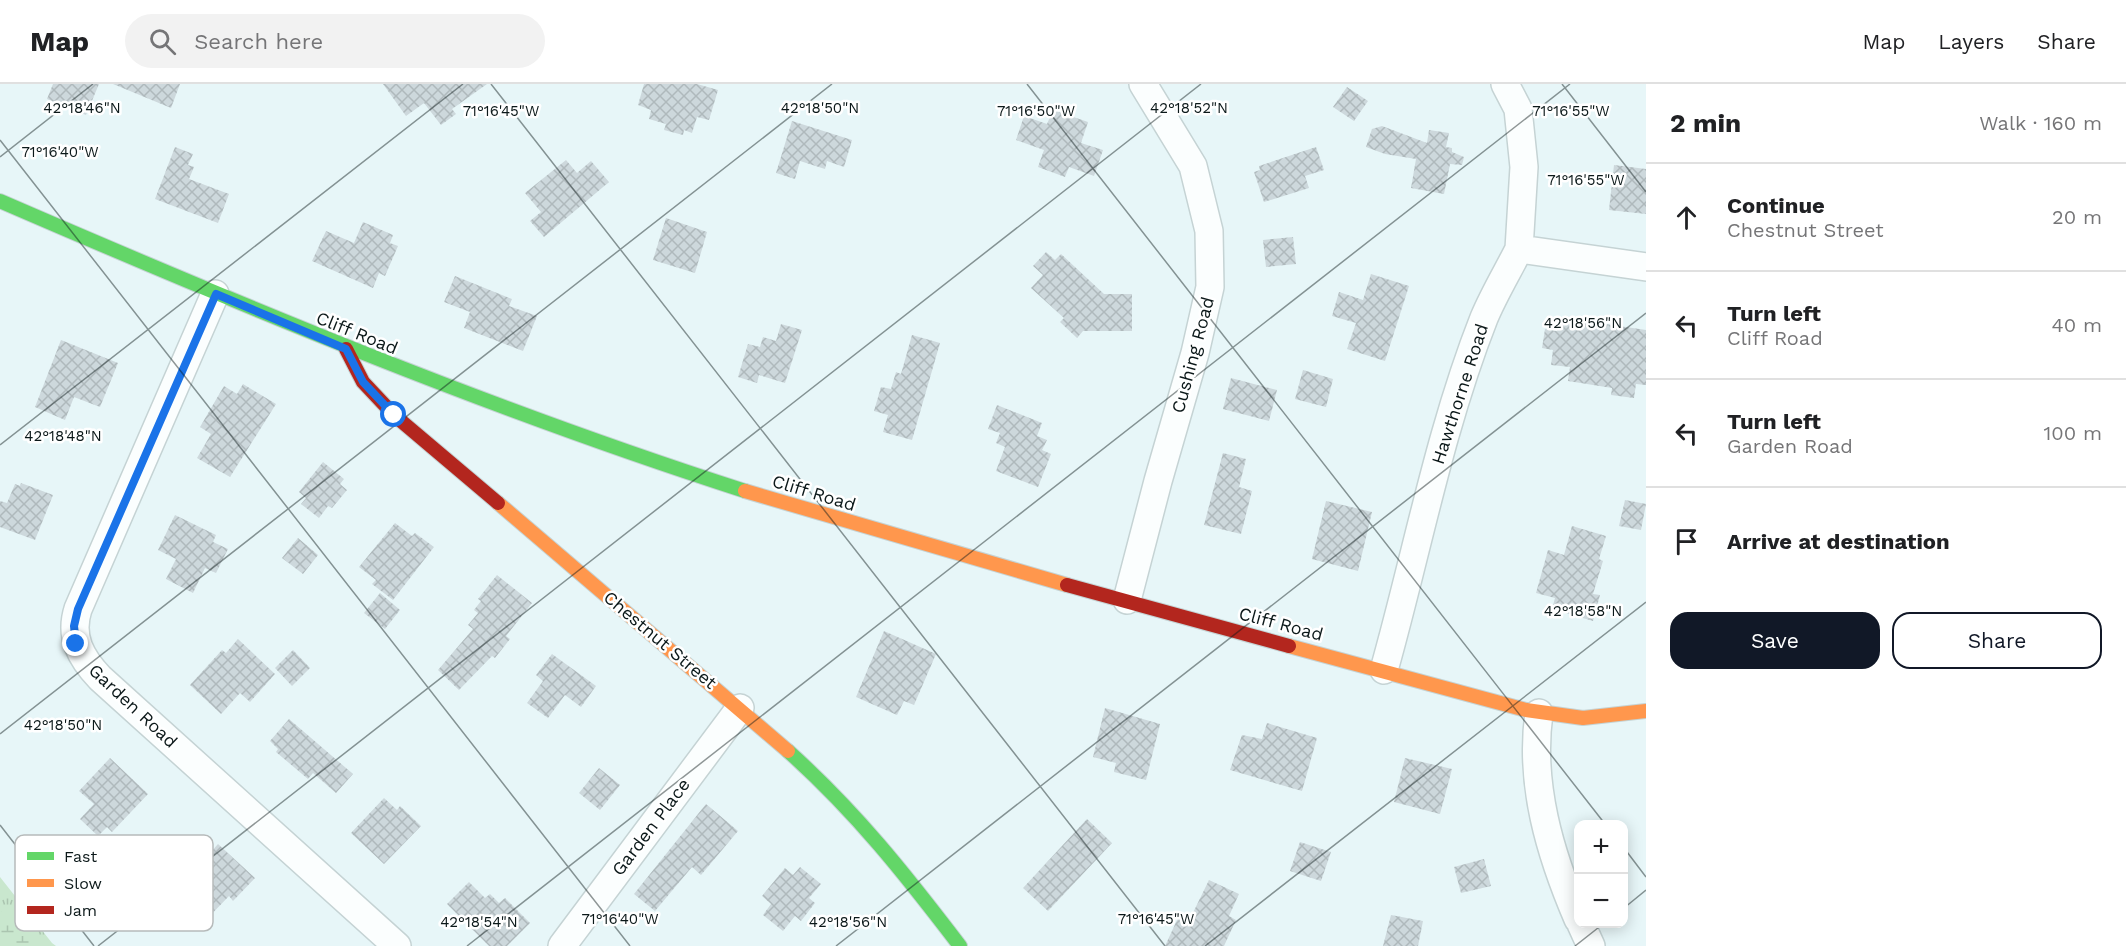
<!DOCTYPE html>
<html lang="en">
<head>
<meta charset="utf-8">
<style>
	body { margin:0; font-family:"Work Sans",sans-serif; background:#f2f2f2; color:#202124 }
	.controls { position:absolute; right:18px; bottom:18px; display:grid; overflow:hidden; border-radius:12px; box-shadow:0 3px 15px #0003 }
	.controls button { width:54px; height:54px; display:grid; place-items:center; padding:0; border:0; border-bottom:2px solid #e0e0e0; background:#fff; color:#202124; font:30px sans-serif }
	.stop { position:absolute; width:18px; height:18px; margin:-14px; border:4px solid #1a73e8; border-radius:50%; background:#fff }
	.stop.end { background:#1a73e8; border-color:#fff; box-shadow:0 2px 6px #0008 }
	.list { margin:0; padding:0; list-style:none }
	h2 { display:flex; justify-content:space-between; align-items:center; height:78px; margin:0; padding:0 24px; font-size:26px }
	h2 small { font-size:20px; font-weight:400; color:#757577 }
	.list li { display:grid; grid-template-columns:39px 1fr auto; gap:18px; align-items:center; box-sizing:border-box; height:108px; padding:0 24px; border-top:2px solid #e0e0e0 }
	.list b { display:block; font-size:22px; white-space:nowrap }
	.list p { margin:0; font-size:20px; white-space:nowrap; color:#757577 }
	.list em { font-size:20px; font-style:normal; color:#757577 }
	.actions { display:flex; gap:12px; padding:18px 24px }
	.actions a { flex:1; padding:14px 0; border:2px solid #111827; border-radius:18px; text-align:center; font-size:21px; color:#111827 }
	.actions .main { background:#111827; color:#fff }
	.icon { flex:none; width:33px; height:33px; fill:none; stroke:currentColor; stroke-width:2; stroke-linecap:round; stroke-linejoin:round }
	.map { position:relative; flex:none; width:1646px; height:862px; overflow:hidden }
	header { display:flex; align-items:center; gap:36px; box-sizing:border-box; height:84px; padding:0 30px; background:#fff; border-bottom:2px solid #e0e0e0 }
	header strong { font-size:28px }
	nav { display:flex; gap:33px; margin-inline-start:auto; font-size:21px }
	.search { width:420px; height:54px; background:#f2f2f2; display:flex; align-items:center; gap:15px; box-sizing:border-box; padding:0 21px; border-radius:33px; color:#757577; font-size:22px }
	main { display:flex }
	aside { flex:1; background:#fff }
	.map>svg:first-child { display:block }
</style>
</head>
<body>
<header>
<strong>Map</strong>
<div class="search"><svg class="icon" aria-label="search" viewBox="0 0 24 24"><circle cx="10" cy="10" r="6"/><path d="M15 15l6 6"/></svg>Search here</div>
<nav><a>Map</a><a>Layers</a><a>Share</a></nav>
</header>
<main>
<div class="map">
<svg width="1646" height="862" viewBox="0 0 1646 862">
	<defs>
		<pattern id="grass-tufts" width="24" height="20" patternUnits="userSpaceOnUse" patternTransform="scale(1.5)"><rect width="24" height="20" fill="#c9e7ce"/><path d="M3 7l-1-3M5 7V3M7 7l1-3M15 17l-1-3M17 17v-4M19 17l1-3" fill="none" stroke="#abc5b0"/></pattern>
		<pattern id="wetland-marsh" width="20" height="14" patternUnits="userSpaceOnUse" patternTransform="scale(1.5)"><rect width="20" height="14" fill="#c9e7ce"/><path d="M1 5h8M5 5V1M11 12h8M15 12V8" fill="none" stroke="#abc5b0"/></pattern>
		<pattern id="building-cross-hatch" width="8" height="8" patternUnits="userSpaceOnUse" patternTransform="scale(1.5)"><rect width="8" height="8" fill="#cdd8dc"/><path d="M0 0l8 8M0 8l8-8" fill="none" stroke="#afb9bc"/></pattern>
	</defs>
	<rect width="100%" height="100%" fill="#e7f6f8"/>
	<path fill="url(#grass-tufts)" d="M 0,793 L 52,859 L 56,862 L 0,862 Z"/>
	<path fill="url(#wetland-marsh)" d="M 0,827 C 17,833 28,846 36,862 L 0,862 Z"/>
	<path fill="url(#building-cross-hatch)" d="M 53,0 L 99,0 L 86,31 L 47,15 Z
		M 113,0 L 180,0 L 171,24 Z
		M 383,0 L 487,0 L 452,25 L 456,30 L 441,41 L 424,19 L 406,32 Z
		M 644,0 L 697,0 L 718,6 L 709,36 L 697,33 L 692,49 L 684,46 L 683,51 L 664,46 L 666,40 L 649,35 L 651,26 L 638,21 Z
		M 1347,3 L 1368,17 L 1354,37 L 1333,23 Z
		M 1053,26 L 1088,38 L 1081,59 L 1103,66 L 1094,92 L 1069,83 L 1065,93 L 1038,83 L 1044,66 L 1016,56 L 1024,32 L 1047,40 Z
		M 792,37 L 852,56 L 844,83 L 827,77 L 825,85 L 800,77 L 795,95 L 776,89 Z
		M 1382,42 L 1427,59 L 1429,46 L 1449,49 L 1446,63 L 1452,64 L 1452,68 L 1464,73 L 1462,81 L 1450,80 L 1444,110 L 1411,104 L 1416,75 L 1385,70 L 1366,63 L 1372,45 Z
		M 175,63 L 193,70 L 188,81 L 194,83 L 189,95 L 229,110 L 218,139 L 155,115 Z
		M 1316,63 L 1324,86 L 1305,92 L 1309,104 L 1264,118 L 1254,88 L 1260,86 L 1259,82 Z
		M 566,76 L 577,89 L 591,77 L 609,98 L 544,153 L 530,137 L 541,128 L 525,109 Z
		M 1614,81 L 1646,85 L 1646,130 L 1609,126 Z
		M 666,134 L 707,148 L 695,189 L 653,176 Z
		M 363,138 L 393,151 L 390,159 L 398,162 L 385,192 L 379,189 L 373,204 L 312,177 L 326,147 L 354,159 Z
		M 1293,153 L 1296,180 L 1266,183 L 1263,156 Z
		M 1046,168 L 1055,176 L 1061,170 L 1104,210 L 1132,210 L 1132,247 L 1083,247 L 1077,254 L 1060,238 L 1064,234 L 1031,204 L 1043,191 L 1033,182 Z
		M 1371,190 L 1409,202 L 1385,277 L 1347,265 L 1356,239 L 1332,232 L 1339,208 L 1363,216 Z
		M 455,192 L 512,215 L 509,222 L 537,232 L 523,267 L 464,244 L 470,228 L 444,218 Z
		M 1559,233 L 1646,246 L 1646,301 L 1636,300 L 1634,314 L 1611,311 L 1612,304 L 1568,297 L 1570,283 L 1551,281 L 1553,266 L 1542,264 L 1545,245 L 1557,247 Z
		M 781,240 L 802,246 L 785,299 L 759,291 L 757,299 L 738,293 L 748,260 L 760,263 L 763,253 L 776,257 Z
		M 912,251 L 940,259 L 912,356 L 883,348 L 888,331 L 874,327 L 881,303 L 891,305 L 896,288 L 901,290 Z
		M 61,256 L 118,279 L 100,323 L 74,313 L 65,336 L 35,323 Z
		M 1303,286 L 1333,295 L 1326,323 L 1295,315 Z
		M 1231,294 L 1277,306 L 1269,337 L 1223,325 Z
		M 243,300 L 276,320 L 230,393 L 197,374 L 211,350 L 200,343 L 224,302 L 237,310 Z
		M 997,321 L 1042,339 L 1037,352 L 1047,356 L 1042,366 L 1051,370 L 1038,403 L 996,387 L 1005,363 L 996,359 L 1000,349 L 988,345 Z
		M 1223,369 L 1246,375 L 1239,403 L 1252,407 L 1241,450 L 1204,441 Z
		M 323,378 L 344,395 L 340,400 L 347,406 L 332,424 L 328,422 L 319,434 L 301,420 L 306,414 L 299,408 Z
		M 21,399 L 53,411 L 35,456 L 0,443 L 0,417 L 7,419 L 15,400 L 20,402 Z
		M 1625,416 L 1646,420 L 1641,446 L 1619,442 Z
		M 1326,417 L 1372,428 L 1358,487 L 1312,475 Z
		M 175,431 L 216,451 L 213,458 L 228,465 L 216,489 L 205,484 L 193,509 L 166,495 L 176,475 L 158,466 Z
		M 395,439 L 412,452 L 415,449 L 434,463 L 393,516 L 372,500 L 376,496 L 359,483 Z
		M 1572,442 L 1606,452 L 1599,475 L 1603,477 L 1593,510 L 1600,511 L 1593,537 L 1552,525 L 1555,514 L 1536,509 L 1548,466 L 1564,471 Z
		M 298,454 L 318,471 L 303,490 L 282,474 Z
		M 497,491 L 532,519 L 506,552 L 510,555 L 495,574 L 492,572 L 459,606 L 438,586 L 473,545 L 468,541 L 478,529 L 474,526 L 481,517 L 478,515 Z
		M 380,509 L 400,526 L 385,545 L 364,529 Z
		M 884,547 L 936,570 L 914,621 L 904,617 L 897,631 L 856,613 Z
		M 238,555 L 275,590 L 250,618 L 240,609 L 221,630 L 190,601 L 222,566 L 226,569 Z
		M 293,566 L 310,584 L 292,602 L 275,584 Z
		M 552,570 L 596,602 L 581,623 L 565,611 L 548,634 L 527,619 L 543,597 L 536,591 Z
		M 1105,624 L 1160,640 L 1146,696 L 1114,688 L 1116,679 L 1093,673 Z
		M 289,635 L 353,690 L 336,709 L 313,689 L 308,695 L 276,668 L 278,665 L 270,657 Z
		M 1267,639 L 1317,654 L 1302,707 L 1230,686 L 1242,651 L 1262,655 Z
		M 110,674 L 148,710 L 112,748 L 107,743 L 98,752 L 80,735 L 94,720 L 79,707 Z
		M 1405,674 L 1452,685 L 1440,730 L 1394,718 Z
		M 599,684 L 620,701 L 600,726 L 579,709 Z
		M 384,714 L 397,726 L 400,722 L 421,742 L 384,780 L 351,749 Z
		M 706,720 L 738,747 L 701,791 L 692,783 L 655,827 L 634,810 Z
		M 1087,735 L 1112,759 L 1048,827 L 1023,804 Z
		M 1300,758 L 1331,768 L 1321,797 L 1290,787 Z
		M 218,760 L 255,794 L 233,817 L 229,812 L 205,837 L 178,811 L 184,805 L 181,802 L 188,795 L 184,791 L 208,765 L 211,768 Z
		M 1484,775 L 1491,802 L 1461,809 L 1454,783 Z
		M 800,783 L 821,800 L 809,814 L 815,819 L 801,837 L 795,832 L 783,847 L 763,831 L 771,820 L 762,812 L 785,784 L 793,791 Z
		M 1209,796 L 1239,810 L 1229,832 L 1236,836 L 1224,862 L 1165,862 L 1178,834 L 1188,839 Z
		M 469,798 L 485,814 L 490,810 L 499,819 L 505,814 L 530,839 L 507,862 L 489,862 L 447,820 Z
		M 1391,831 L 1423,837 L 1418,862 L 1383,862 Z"/>
	<g fill="none" stroke-linecap="round" stroke-linejoin="round">
		<defs>
			<path id="street" d="M 1505,0 L 1518,25 L 1524,83 L 1519,165
				M 215,210 L 78,525 C 69,553 81,574 100,594 L 397,862
				M 1127,516 L 1158,397 L 1195,269 L 1210,203 L 1209,147 L 1193,82 L 1143,0
				M 1384,586 C 1417,469 1439,348 1484,234 C 1494,210 1508,187 1519,165 L 1646,183
				M 1539,629 C 1529,700 1550,770 1578,835
				M 1581,840 L 1591,862
				M 562,862 L 740,624"/>
			<path id="fast" d="M 0,117 C 245,223 490,325 745,407
				M 788,667 C 856,728 905,790 960,862"/>
			<path id="slow" d="M 745,407 L 1067,501
				M 498,419 L 788,667
				M 1289,562 L 1526,626 L 1583,634 L 1646,627"/>
			<path id="jam" d="M 346,265 L 363,298 L 394,331 L 498,419
				M 1067,501 L 1289,562"/>
		</defs>
		<use href="#street" stroke="#c5d3d4" stroke-width="30"/>
		<use href="#fast" stroke="#c5d3d4" stroke-width="16"/>
		<use href="#slow" stroke="#c5d3d4" stroke-width="16"/>
		<use href="#jam" stroke="#c5d3d4" stroke-width="16"/>
		<use href="#street" stroke="#fbfefe" stroke-width="27"/>
		<use href="#fast" stroke="#63d668" stroke-width="14"/>
		<use href="#slow" stroke="#ff974d" stroke-width="14"/>
		<use href="#jam" stroke="#b3261e" stroke-width="14"/>
	</g>
	<g fill="none" stroke-linecap="round" stroke-linejoin="round">
		<path stroke="#1a73e8" stroke-width="8" d="M 76,560 L 74,542 L 78,525 L 216,210 L 346,265 L 363,298 L 394,331"/>
	</g>
	<path fill="none" stroke="#0b1819" stroke-width="1.5" stroke-opacity="0.45" d="M 491,0 L 1165,862M 1027,0 L 1605,740M 1562,0 L 1646,108M 0,56 L 630,862M 0,73 L 93,0M 0,361 L 463,0M 0,650 L 832,0M 0,741 L 94,862M 1624,764 L 1646,793M 1624,824 L 1646,806M 98,862 L 1201,0M 467,862 L 1570,0M 836,862 L 1646,229M 1205,862 L 1646,518M 1575,862 L 1603,840"/>
	<g text-anchor="middle" stroke-width="5" stroke-linejoin="round" paint-order="stroke">
		<g font-size="18" fill="#0b1819" stroke="#fff">
			<text transform="translate(357 249) rotate(22)" y="6">Cliff Road</text>
			<text transform="translate(1193 271) rotate(-75)" y="6">Cushing Road</text>
			<text transform="translate(1460 310) rotate(-72)" y="6">Hawthorne Road</text>
			<text transform="translate(814 409) rotate(17)" y="6">Cliff Road</text>
			<text transform="translate(1281 540) rotate(15)" y="6">Cliff Road</text>
			<text transform="translate(660 556) rotate(40)" y="6">Chestnut Street</text>
			<text transform="translate(133 622) rotate(43)" y="6">Garden Road</text>
			<text transform="translate(651 743) rotate(-53)" y="6">Garden Place</text>
		</g>
	</g>
	<rect x="15" y="751" width="198" height="96" rx="9" fill="#fff" stroke="#b6baba" stroke-width="1.5"/>
	<rect x="27" y="768" width="27" height="8" fill="#63d668"/>
	<rect x="27" y="795" width="27" height="8" fill="#ff974d"/>
	<rect x="27" y="822" width="27" height="8" fill="#b3261e"/>
	<g font-size="16" fill="#0b1819">
		<text x="64" y="778">Fast</text>
		<text x="64" y="805">Slow</text>
		<text x="64" y="832">Jam</text>
	</g>
	<g font-size="15" text-anchor="middle" fill="#0b1819" stroke="#fff" stroke-width="5" stroke-linejoin="round" paint-order="stroke">
		<text x="82" y="29">42°18'46"N</text>
		<text x="820" y="29">42°18'50"N</text>
		<text x="1189" y="29">42°18'52"N</text>
		<text x="501" y="32">71°16'45"W</text>
		<text x="1036" y="32">71°16'50"W</text>
		<text x="1571" y="32">71°16'55"W</text>
		<text x="60" y="73">71°16'40"W</text>
		<text x="1586" y="101">71°16'55"W</text>
		<text x="1583" y="244">42°18'56"N</text>
		<text x="63" y="357">42°18'48"N</text>
		<text x="1583" y="532">42°18'58"N</text>
		<text x="63" y="646">42°18'50"N</text>
		<text x="620" y="840">71°16'40"W</text>
		<text x="1156" y="840">71°16'45"W</text>
		<text x="479" y="843">42°18'54"N</text>
		<text x="848" y="843">42°18'56"N</text>
	</g>
</svg>
<div class="controls">
<button>+</button>
<button>−</button>
</div>
<div class="stop" style="left:394px;top:331px"></div>
<div class="stop end" style="left:76px;top:560px"></div>
</div>
<aside>
<h2>2 min<small>Walk · 160 m</small></h2>
<ul class="list">
<li><svg class="icon" aria-label="ahead" viewBox="0 0 24 24"><path d="M12 20V5M6 11l6-6 6 6"/></svg><div><b>Continue</b><p>Chestnut Street</p></div><em>20 m</em></li>
<li><svg class="icon" aria-label="left" viewBox="0 0 24 24"><path d="M17 20v-9H6M10 6l-5 5 5 5"/></svg><div><b>Turn left</b><p>Cliff Road</p></div><em>40 m</em></li>
<li><svg class="icon" aria-label="left" viewBox="0 0 24 24"><path d="M17 20v-9H6M10 6l-5 5 5 5"/></svg><div><b>Turn left</b><p>Garden Road</p></div><em>100 m</em></li>
<li><svg class="icon" aria-label="arrive" viewBox="0 0 24 24"><path d="M6 21V4h12l-3 4 3 4H6"/></svg><div><b>Arrive at destination</b></div></li>
</ul>
<div class="actions"><a class="main">Save</a><a>Share</a></div>
</aside>
</main>
</body>
</html>
